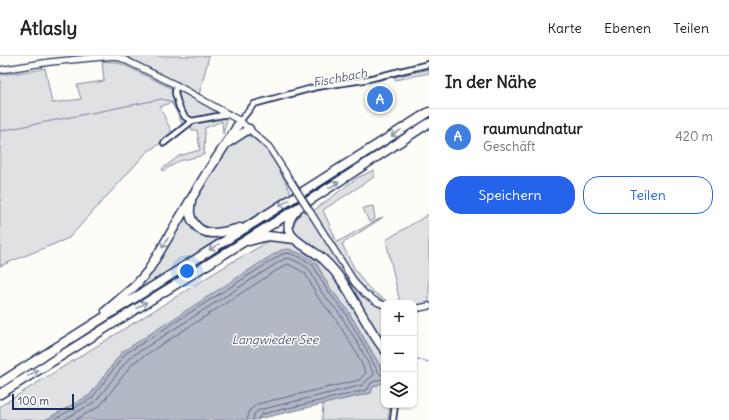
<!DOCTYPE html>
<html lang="de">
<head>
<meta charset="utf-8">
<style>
	body { margin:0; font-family:Delius,sans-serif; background:#f2f2f2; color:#202124 }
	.controls { position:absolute; right:12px; bottom:12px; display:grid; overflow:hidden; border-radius:8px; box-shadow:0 1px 3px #0004 }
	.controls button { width:36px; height:36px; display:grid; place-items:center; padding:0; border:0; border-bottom:1px solid #e0e0e0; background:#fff; color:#202124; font:20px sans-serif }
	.scale { position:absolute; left:12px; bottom:10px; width:62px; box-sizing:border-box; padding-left:4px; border:2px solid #1b2f5e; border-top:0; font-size:11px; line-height:14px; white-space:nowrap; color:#1b2f5e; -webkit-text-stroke:3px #fdfcf7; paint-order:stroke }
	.you { position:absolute; left:187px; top:215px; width:14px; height:14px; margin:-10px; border:3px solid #fff; border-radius:50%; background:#1a73e8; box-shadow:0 0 0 6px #1a73e833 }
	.badge { display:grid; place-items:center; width:26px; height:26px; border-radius:50%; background:#2563eb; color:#fff; font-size:13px; font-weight:700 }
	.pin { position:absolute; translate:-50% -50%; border:2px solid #fff; box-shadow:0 1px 4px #0006 }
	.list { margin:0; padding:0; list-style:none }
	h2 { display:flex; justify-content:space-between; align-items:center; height:52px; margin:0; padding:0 16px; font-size:17px }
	h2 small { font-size:13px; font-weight:400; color:#757577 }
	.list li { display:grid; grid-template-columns:26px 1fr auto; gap:12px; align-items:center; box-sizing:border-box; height:56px; padding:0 16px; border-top:1px solid #e0e0e0 }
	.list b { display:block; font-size:15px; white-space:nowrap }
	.list p { margin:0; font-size:13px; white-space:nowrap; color:#757577 }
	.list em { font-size:13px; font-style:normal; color:#757577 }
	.actions { display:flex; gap:8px; padding:12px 16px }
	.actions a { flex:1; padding:9px 0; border:1px solid #2563eb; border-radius:16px; text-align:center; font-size:14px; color:#2563eb }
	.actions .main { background:#2563eb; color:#fff }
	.icon { flex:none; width:22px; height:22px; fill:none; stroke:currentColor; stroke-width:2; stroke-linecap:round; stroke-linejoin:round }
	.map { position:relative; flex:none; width:429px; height:364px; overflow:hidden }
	header { display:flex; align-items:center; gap:24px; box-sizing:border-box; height:56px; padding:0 20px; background:#fff; border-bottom:1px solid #e0e0e0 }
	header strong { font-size:19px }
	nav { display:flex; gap:22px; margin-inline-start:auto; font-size:14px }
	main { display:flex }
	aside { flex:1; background:#fff }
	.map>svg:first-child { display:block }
</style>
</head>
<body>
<header>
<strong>Atlasly</strong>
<nav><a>Karte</a><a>Ebenen</a><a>Teilen</a></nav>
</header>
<main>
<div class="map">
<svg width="429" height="364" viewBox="0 0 429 364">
	<rect width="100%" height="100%" fill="#fdfcf7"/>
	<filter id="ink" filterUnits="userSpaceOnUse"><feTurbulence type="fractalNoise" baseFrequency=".025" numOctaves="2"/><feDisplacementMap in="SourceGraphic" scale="8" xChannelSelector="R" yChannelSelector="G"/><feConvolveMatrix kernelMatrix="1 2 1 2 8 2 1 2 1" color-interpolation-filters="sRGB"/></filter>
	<g filter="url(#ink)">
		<path fill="#e0e1e3" stroke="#7e88a0" d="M 124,0 L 209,0 L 199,39 L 160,17 Z
			M 102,5 L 115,6 L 124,9 L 171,32 L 179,51 L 193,66 L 222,60 L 227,64 L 223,78 L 222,65 L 205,72 L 204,99 L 179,105 L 163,115 L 162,113 L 179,100 L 200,94 L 197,74 L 192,74 L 190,69 L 184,72 L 172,46 L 160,51 L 173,79 L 147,96 L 69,182 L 0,210 L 0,19 L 38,14 L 45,12 L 52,47 L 81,43 L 77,29 L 104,25 Z
			M 429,10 L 429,17 L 395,24 L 394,18 Z
			M 177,35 L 179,35 L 220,57 L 192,63 C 184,57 177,45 177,35 Z
			M 242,80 L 250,80 L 265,91 L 273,102 L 291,137 L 125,242 L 145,221 L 227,91 Z
			M 374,114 L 374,121 L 323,154 L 337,186 L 383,161 L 342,188 C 355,214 364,235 392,247 C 378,247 366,237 357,226 L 313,155 L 357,122 Z
			M 373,150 L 375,163 L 369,166 L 363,152 Z
			M 303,154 L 314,166 L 364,241 L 384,253 L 384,280 L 379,279 L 324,201 L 311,190 C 321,206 333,220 343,236 C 356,256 367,279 384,296 L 382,298 L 384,301 L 384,316 L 347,253 L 330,232 L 316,207 L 122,296 L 90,339 L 45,364 L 0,364 L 0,350 L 232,206 L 261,190 L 291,168 L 296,158 Z
			M 429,158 L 429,247 L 414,250 L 414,247 L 400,247 L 386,184 Z
			M 259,167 L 262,171 L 118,262 L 115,258 Z
			M 45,302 L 47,305 L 0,335 L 0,331 Z
			M 384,323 L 384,349 L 390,349 L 388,364 L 322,364 L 323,348 L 371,337 L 373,331 L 384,326 Z"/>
		<path fill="#b3b8c5" stroke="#76819c" d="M 289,193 L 304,199 L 316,207 L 330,232 L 347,253 L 384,317 L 384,326 L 373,331 L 371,337 L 254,364 L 45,364 L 90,339 L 122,296 L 266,203 L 281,194 Z"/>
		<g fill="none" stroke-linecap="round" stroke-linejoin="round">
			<path stroke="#586687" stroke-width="1" d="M 53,364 L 92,342 L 125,298 L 268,207 L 282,198 L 289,197 L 302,202 L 313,209 L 327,234 L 344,255 L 365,291 L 377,314 L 380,318 L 384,319
				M 63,364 L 96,345 L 129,302 L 271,211 L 284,203 L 289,202 L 300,207 L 309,213 L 322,237 L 340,258 L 361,293 L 374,319 L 367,324 L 363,329 L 259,354 L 254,358 L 253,364
				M 75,364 L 100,350 L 133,307 L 274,216 L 288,208 L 305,217 L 317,240 L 335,262 L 356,296 L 366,317 L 359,324 L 257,348 L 250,354 L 247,364
				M 258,364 L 259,361 L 262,358 L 367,334 L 371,327 L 384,322"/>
			<path stroke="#76819c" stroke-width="1" d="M 256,51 L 320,34 L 380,24 L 429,13
				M 192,68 L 221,62
				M 0,75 L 162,43 L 170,45 L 177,56 L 187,65
				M 414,302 L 429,306"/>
			<defs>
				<path id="minor" d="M 176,29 L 175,37 L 179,51 L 185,61 L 192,65 L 228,58
					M 240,65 L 254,48 L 272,43 L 316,31 L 364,24 L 429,8
					M 164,87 L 192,65
					M 393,364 L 395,349"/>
				<path id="tertiary" d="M 0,14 L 50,6 L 91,2 L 114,0 L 123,3 L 176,29 L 240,65 L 269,91 L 292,127
					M 311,157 L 355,227 L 365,238 L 377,246 L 384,249
					M 414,253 L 429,250"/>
				<path id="motorway" d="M 229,86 L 249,73
					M 191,146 C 189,154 189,161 194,167 C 204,183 224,176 240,172
					M 296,155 C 290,161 286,168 290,177 C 295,187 315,195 324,204 C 350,228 362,265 384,293
					M 249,185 L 268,180 L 295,183
					M 106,255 L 135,230 L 148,215 L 206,118 L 235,74 L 240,65
					M 0,327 L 429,56
					M 0,338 L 301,150 L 429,67"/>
			</defs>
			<use href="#minor" stroke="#1b2f5e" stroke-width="8"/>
			<use href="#tertiary" stroke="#1b2f5e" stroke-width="8"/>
			<use href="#motorway" stroke="#1b2f5e" stroke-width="11"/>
			<use href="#minor" stroke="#fdfcf7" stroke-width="4.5"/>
			<use href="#tertiary" stroke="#fdfcf7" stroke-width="5.5"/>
			<use href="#motorway" stroke="#fdfcf7" stroke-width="8"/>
			<defs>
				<path id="tertiary-bridge" d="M 292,127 L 311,157"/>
			</defs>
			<use href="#tertiary-bridge" stroke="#1b2f5e" stroke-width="8" stroke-linecap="butt"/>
			<use href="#tertiary-bridge" stroke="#fdfcf7" stroke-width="5.5"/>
		</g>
		<defs><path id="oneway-shaft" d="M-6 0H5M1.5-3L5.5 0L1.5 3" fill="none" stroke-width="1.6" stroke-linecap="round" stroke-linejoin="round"/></defs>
		<g stroke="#8c96aa">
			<use href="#oneway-shaft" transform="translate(396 77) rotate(148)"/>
			<use href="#oneway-shaft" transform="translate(334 129) rotate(-33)"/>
			<use href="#oneway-shaft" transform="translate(284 147) rotate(148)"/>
			<use href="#oneway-shaft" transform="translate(165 187) rotate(121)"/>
			<use href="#oneway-shaft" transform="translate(214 191) rotate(148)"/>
			<use href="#oneway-shaft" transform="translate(142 249) rotate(-32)"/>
			<use href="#oneway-shaft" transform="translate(33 317) rotate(-32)"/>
		</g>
	</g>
	<g text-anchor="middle" stroke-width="3" stroke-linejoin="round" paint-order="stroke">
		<g font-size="12" font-style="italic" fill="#49587d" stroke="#fdfcf7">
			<text transform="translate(340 22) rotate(-11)" y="4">Fischbach</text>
			<text x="275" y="288">Langwieder See</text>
		</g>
	</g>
</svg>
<div class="controls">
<button>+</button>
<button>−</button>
<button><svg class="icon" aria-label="layers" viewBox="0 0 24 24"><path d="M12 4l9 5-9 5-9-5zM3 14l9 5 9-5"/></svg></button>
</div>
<div class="scale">100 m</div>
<div class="you"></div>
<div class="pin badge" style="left:380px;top:43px;background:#3f7fe0">A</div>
</div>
<aside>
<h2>In der Nähe<small></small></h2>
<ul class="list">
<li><span class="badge" style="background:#3f7fe0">A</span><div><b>raumundnatur</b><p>Geschäft</p></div><em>420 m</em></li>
</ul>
<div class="actions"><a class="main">Speichern</a><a>Teilen</a></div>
</aside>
</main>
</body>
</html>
